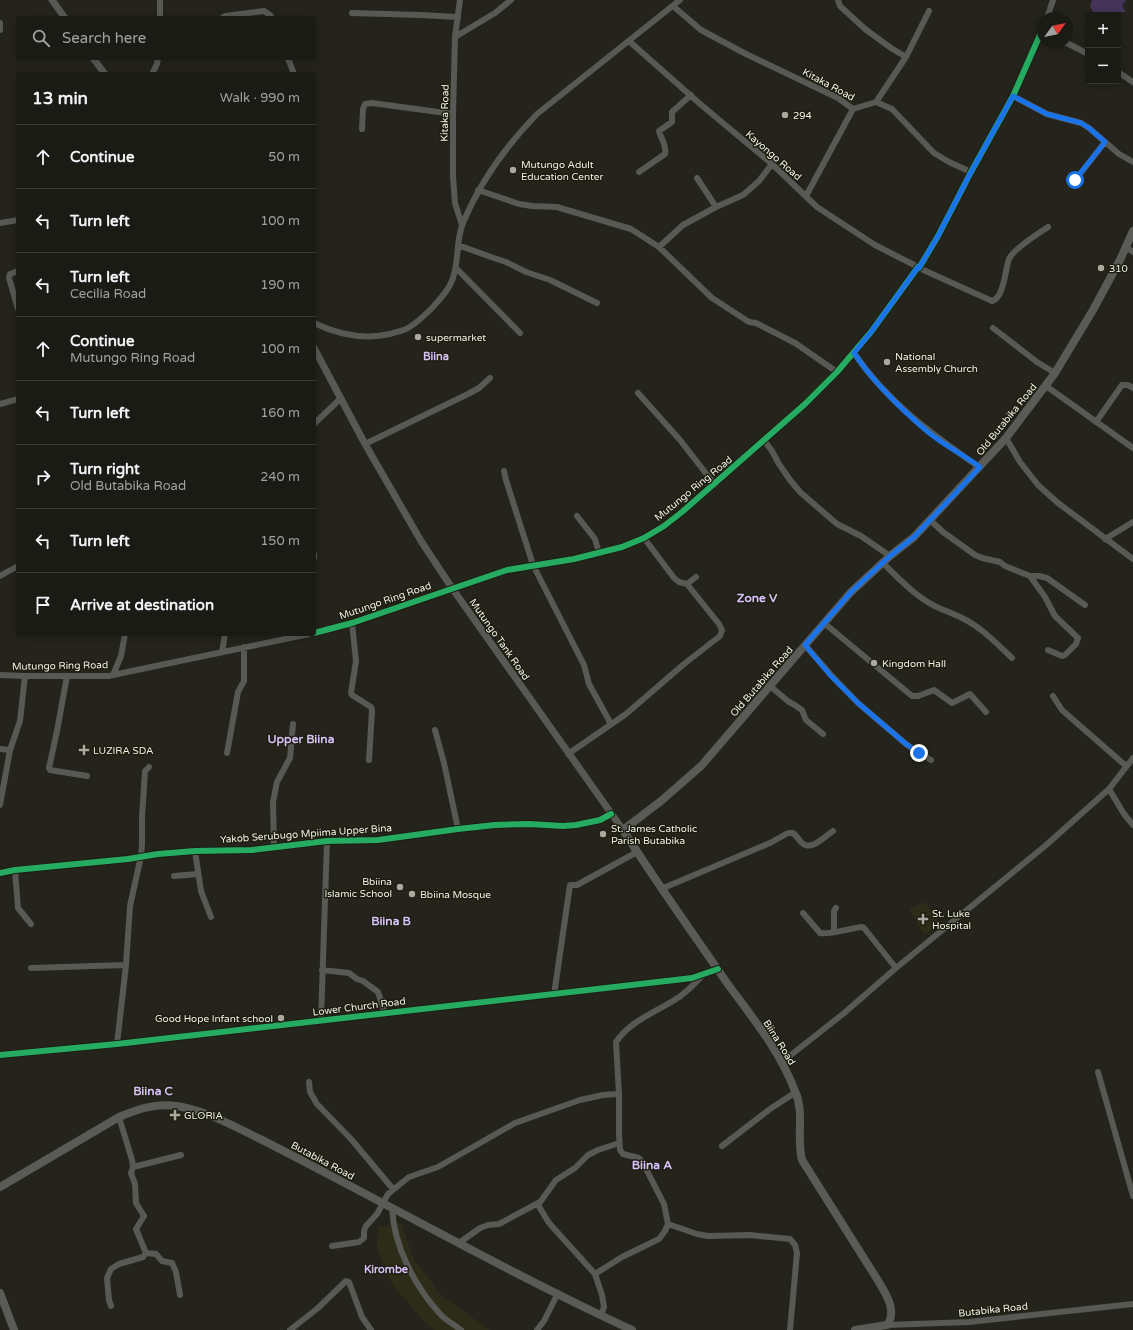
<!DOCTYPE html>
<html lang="en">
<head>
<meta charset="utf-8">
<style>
	body { margin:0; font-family:"Varela Round",sans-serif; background:#24241e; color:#f1f3f6 }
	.controls { position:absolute; right:12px; top:12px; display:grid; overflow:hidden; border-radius:4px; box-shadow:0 2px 10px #0003 }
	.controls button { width:36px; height:36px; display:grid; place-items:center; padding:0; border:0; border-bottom:1px solid #393934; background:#1b1b15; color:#f1f3f6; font:20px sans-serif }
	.compass { position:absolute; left:1037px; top:12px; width:36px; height:36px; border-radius:50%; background:#1b1b15; box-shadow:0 2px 10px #0003; rotate:57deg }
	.stop { position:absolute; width:12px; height:12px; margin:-9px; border:3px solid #1a73e8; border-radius:50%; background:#fff }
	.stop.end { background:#1a73e8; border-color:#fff; box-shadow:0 1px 4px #0008 }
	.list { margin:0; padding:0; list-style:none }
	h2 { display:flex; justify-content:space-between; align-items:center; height:52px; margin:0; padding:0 16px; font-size:17px }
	h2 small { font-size:13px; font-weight:400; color:#a0a1a0 }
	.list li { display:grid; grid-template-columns:26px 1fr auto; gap:12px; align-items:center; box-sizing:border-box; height:64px; padding:0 16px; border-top:1px solid #393934 }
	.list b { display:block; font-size:15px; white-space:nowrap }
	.list p { margin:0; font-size:13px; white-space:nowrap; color:#a0a1a0 }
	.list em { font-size:13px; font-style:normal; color:#a0a1a0 }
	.icon { flex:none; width:22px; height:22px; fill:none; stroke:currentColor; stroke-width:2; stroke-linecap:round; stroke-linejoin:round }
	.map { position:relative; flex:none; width:1133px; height:1330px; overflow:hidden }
	.search { position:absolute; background:#1b1b15; box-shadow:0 2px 10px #0003; left:16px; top:16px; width:300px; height:44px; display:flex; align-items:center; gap:10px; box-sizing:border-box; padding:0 14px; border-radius:4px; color:#a0a1a0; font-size:15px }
	.panel { position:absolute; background:#1b1b15; box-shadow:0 2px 10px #0003; left:16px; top:72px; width:300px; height:564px; border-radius:4px }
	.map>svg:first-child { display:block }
</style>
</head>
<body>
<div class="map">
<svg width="1133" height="1330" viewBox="0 0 1133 1330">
	<rect width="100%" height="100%" fill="#24241c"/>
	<path fill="#2c2c19" d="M 925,902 L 939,925 L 924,935 L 909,909 Z
		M 401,1223 L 414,1259 L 441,1295 L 490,1330 L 434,1330 L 424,1322 L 390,1281 L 377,1249 L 378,1227 Z"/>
	<path fill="#453459" d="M 1092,0 L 1126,0 L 1122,6 L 1126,12 L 1108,12 L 1106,15 L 1095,15 L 1090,6 Z"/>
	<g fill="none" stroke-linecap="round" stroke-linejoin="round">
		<path stroke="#585854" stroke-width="6" d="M 160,0 L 160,18
			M 460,0 L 455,37 L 453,114 L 453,177 L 455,203 L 462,225
			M 838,0 L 840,6 L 865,29 L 891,48 L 906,57 L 876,102
			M 673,6 L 701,30 L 746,54 L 838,98 L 853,109 L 876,102 L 892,109 L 934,153 L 949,162 L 971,172
			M 352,13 L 420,15 L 458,17
			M 222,18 L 225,16 L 264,11 L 270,15 L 272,18
			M 1047,18 L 1053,0
			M 0,23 L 0,30
			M 455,37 L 495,13 L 511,0
			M 629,41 L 699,103 L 772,164 L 817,207 L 875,245 L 918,267
			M 1065,42 L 1088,54
			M 906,57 L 929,11
			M 288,58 L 294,74
			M 1118,72 L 1133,82
			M 152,74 L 157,64 L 158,58
			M 1013,96 L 1047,114 L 1081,123 L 1089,128 L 1119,154 L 1133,162
			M 362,129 L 363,109 L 365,104 L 372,103 L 453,114
			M 639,172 L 665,154 C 667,146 661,139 659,131 L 672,122 L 672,112 L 691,95
			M 697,178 L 716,207
			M 1075,185 L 1073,183 L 1105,142
			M 478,190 L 519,204 L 532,206 L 557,207 L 631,229 L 659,247 L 712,298 L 749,322 L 756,323 L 795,343 L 837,372
			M 806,196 L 853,109
			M 0,223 L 18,220
			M 458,245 L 491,257 L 506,262 L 526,272 L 550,280 L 597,303
			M 659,247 L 683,225 L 716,207 L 743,195 L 759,181 L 772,164
			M 1126,247 L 1133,252
			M 456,268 L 520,333
			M 919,268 L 992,301 C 1004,298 1005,270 1009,259 C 1013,249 1039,233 1048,227
			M 18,309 L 9,278 L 10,274 L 18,271
			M 314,323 C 339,335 363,340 390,334 C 396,332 403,331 408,328 C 417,323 426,314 433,307 C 440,299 447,292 451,283 C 460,264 455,242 463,223 C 480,182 506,146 537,114 L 680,0
			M 993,328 L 1037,362 L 1055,373
			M 854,353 C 887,402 932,434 979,467
			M 1046,386 L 1133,448
			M 638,393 L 680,440 L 715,485
			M 0,404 L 18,399
			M 1096,422 L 1122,385 L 1128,385 L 1133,388
			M 314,424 L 341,398
			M 1006,438 L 1020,462 L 1038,485 L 1058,503 L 1133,559
			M 764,440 L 772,451 L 779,464 L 790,480 L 800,492 L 837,524 L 861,536 L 890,556
			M 365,444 L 468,394 L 479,388 L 490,378
			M 504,471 L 506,480 L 533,565 L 584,665 L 589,684 L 611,724
			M 577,516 L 595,539 L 599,553
			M 930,520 L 943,532 L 975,555 L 982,558 L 1000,562 L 1005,566 L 1030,576 L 1045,597 L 1055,616 L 1078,638 L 1076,644 L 1065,655 L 1062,656 L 1048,650
			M 1105,539 L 1133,522
			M 314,554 L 314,558
			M 883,563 C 896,576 910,591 926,601 C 938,609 950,612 962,618 C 981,627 997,644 1012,658
			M 0,576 L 18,566
			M 1030,576 L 1039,576 L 1047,578 L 1085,605
			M 687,584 L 696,577
			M 352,623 L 356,661 L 351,693 L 352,695 L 371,707 L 372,710 L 369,760
			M 824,623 L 912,696 L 918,696 L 934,690 L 952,703 L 970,694 L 986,712
			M 314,633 L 352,623 L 507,570 L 574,559 L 622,547 L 644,538 L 664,526 L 682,512 L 805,404 L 837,372 L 871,332 L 918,267 L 919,268 L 938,236 L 971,172 L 1013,96 L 1043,28
			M 805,645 L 831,675 L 858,703 L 906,744 L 919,753 L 931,760
			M 222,652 L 225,634
			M 0,675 L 25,676 L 108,676 L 309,634
			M 113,675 L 121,656 L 125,634
			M 67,676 L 57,731 L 49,768 L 50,770 L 87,776
			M 770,686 L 789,702 L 793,704 L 802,710 L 806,720 L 823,734
			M 1053,696 L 1062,710 L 1126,766
			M 435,730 L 444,763 L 458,829
			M 0,749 L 10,750
			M 227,753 L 238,692 L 244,681 L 244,647
			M 568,754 L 626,714 L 684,664 L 720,636 L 722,630 L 719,624 L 687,584 L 679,582 L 674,578 L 644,538
			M 1109,789 L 1124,814 L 1133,825
			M 0,805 L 10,750 L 20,721 L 25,676
			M 274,846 L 273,802 L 277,782 L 290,758 L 293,724
			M 195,851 L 201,891 L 211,917
			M 15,870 L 18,908 L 31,924
			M 0,873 L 15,870 L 128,859 L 158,854 L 195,851 L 252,850 L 327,841 L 378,840 L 458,829 L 495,825 L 529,824 L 563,826 L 576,825 L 600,820 L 611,814
			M 174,876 L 198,874
			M 661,889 L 770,843 L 788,833 L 793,833 C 797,836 799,840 802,843 C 811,852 825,836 833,831
			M 803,913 L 820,933 C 829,935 851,928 862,927 L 864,928 L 896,968
			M 834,932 L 834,911 L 836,908
			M 31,968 L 126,965
			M 322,970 L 349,973 L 357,979 L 363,981 L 378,992 L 385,1013
			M 554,995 L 570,885 L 577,885 L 637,852
			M 321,1020 L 327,841
			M 117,1044 L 126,965 L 130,906 L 141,856 L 142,844 L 142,817 L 145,771 L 149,767
			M 0,1055 L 117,1044 L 675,980 L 692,978 L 718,969
			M 782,1062 L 843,1014 L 896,968 L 1045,846 L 1109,789 L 1133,758
			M 1098,1072 L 1133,1196
			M 309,1082 L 310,1092 L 317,1104 L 351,1139 L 393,1189
			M 722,1146 L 770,1109 L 796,1092
			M 133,1167 L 181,1155
			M 392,1208 C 394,1247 415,1287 441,1315 C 447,1321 455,1325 461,1330
			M 668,1224 L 664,1204 L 643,1163 L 639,1158 L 623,1154 L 620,1150 L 619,1133 L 619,1094 L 616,1042 C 630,1021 656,1012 676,999 C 686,993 694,984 702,976
			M 459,1243 L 480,1228 L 488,1225 L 499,1224 L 540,1202
			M 332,1246 L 359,1242 L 364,1238 L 364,1231 L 366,1226 L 377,1214 L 388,1194 L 409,1177 L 438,1167 L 515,1123 L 580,1100 L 603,1095 L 619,1094
			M 146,1253 L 156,1254 L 162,1261 L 172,1263 L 176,1272 L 180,1295
			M 595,1274 L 622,1257 L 659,1239 L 665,1231 L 668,1224 L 697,1234 L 708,1236 L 750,1235 L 790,1239 L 795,1245 L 797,1253 L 790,1330
			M 111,1306 L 109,1300 L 107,1278 L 111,1269 L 119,1264 L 143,1257 L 146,1253 L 136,1229 L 144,1216 L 136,1203 L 135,1184 L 131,1173 L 133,1167 L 132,1160 L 119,1117
			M 601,1315 L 604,1307 L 602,1295 L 595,1274 L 549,1223 L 538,1205 L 556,1180 L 575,1168 L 588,1155 L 598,1150 L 619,1143
			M 887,1325 L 969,1322 L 1133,1304
			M 290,1330 L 318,1308 L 346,1281 L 349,1282 L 362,1317 L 371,1330
			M 537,1330 L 544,1321 L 558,1293"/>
		<path stroke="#585854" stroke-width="7" d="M 52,0 L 65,18
			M 93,58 L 105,74
			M 314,348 L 365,444 L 421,541 L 452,588 L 623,830"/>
		<path stroke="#5a5a56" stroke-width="8" d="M 0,1187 L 119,1117 C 138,1109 156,1103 177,1106 C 202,1110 226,1122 248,1133 C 279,1148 309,1164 339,1180 C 436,1231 533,1284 632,1330
			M 0,1293 L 14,1330
			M 855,1330 L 887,1325 C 898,1311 885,1292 877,1279 L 802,1160 C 796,1137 805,1113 795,1091 C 780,1051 752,1017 727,983 C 692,932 656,882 623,830 L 661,801 L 701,766 L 851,592 L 890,556 L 914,537 L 1006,438 L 1055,373 L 1093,310 L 1120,260 L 1133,231"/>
		<defs>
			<path id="cycleway" d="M 314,633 L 352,623 L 507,570 L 574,559 L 622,547 L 644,538 L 664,526 L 682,512 L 805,404 L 837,372 L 871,332 L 918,267 L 919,268 L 938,236 L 971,172 L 1013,96 L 1043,28
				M 0,873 L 15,870 L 128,859 L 158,854 L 195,851 L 252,850 L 327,841 L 378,840 L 458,829 L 495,825 L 529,824 L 563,826 L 576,825 L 600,820 L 611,814
				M 0,1055 L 117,1044 L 675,980 L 692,978 L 718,969"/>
		</defs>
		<use href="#cycleway" stroke="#1d1d0f" stroke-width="8"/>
		<use href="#cycleway" stroke="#26ab63" stroke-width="6"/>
	</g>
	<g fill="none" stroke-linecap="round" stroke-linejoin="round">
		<path stroke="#1a73e8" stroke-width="5" d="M 919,753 L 906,744 L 858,703 L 831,676 L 805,645 L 851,592 L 890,556 L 914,537 L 980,467 C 963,455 944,445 928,432 C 901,409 874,383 854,353 L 871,332 L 918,267 L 919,268 L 938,236 L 971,172 L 1013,96 L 1047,114 L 1081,123 L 1089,128 L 1105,142 L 1075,180"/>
	</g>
	<g fill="#a9a9a0" stroke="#1d1d0f" stroke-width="1.5">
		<circle cx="785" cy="115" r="4"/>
		<circle cx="513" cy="170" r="4"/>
		<circle cx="1101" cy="268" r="4"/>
		<circle cx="418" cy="337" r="4"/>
		<circle cx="887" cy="362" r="4"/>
		<circle cx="874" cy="663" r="4"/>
		<path d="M82 744h4v4h4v4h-4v4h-4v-4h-4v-4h4z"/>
		<circle cx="603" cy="834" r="4"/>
		<circle cx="400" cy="887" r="4"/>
		<circle cx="412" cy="894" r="4"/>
		<path d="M921 913h4v4h4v4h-4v4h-4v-4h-4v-4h4z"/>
		<circle cx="281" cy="1018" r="4"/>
		<path d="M173 1109h4v4h4v4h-4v4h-4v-4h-4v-4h4z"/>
	</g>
	<g text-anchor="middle" stroke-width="3" stroke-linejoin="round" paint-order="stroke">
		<g font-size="10" fill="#f0f0e7" stroke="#1d1d0f">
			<text transform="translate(829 84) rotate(28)" y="4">Kitaka Road</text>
			<text transform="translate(444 113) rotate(-89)" y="4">Kitaka Road</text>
			<text transform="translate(774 155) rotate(41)" y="4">Kayongo Road</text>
			<text transform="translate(1006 419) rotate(-51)" y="4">Old Butabika Road</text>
			<text transform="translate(693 488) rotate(-39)" y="4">Mutungo Ring Road</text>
			<text transform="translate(385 600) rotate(-19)" y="4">Mutungo Ring Road</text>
			<text transform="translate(500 639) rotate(55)" y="4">Mutungo Tank Road</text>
			<text transform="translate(60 665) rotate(-1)" y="4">Mutungo Ring Road</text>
			<text transform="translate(761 681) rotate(-49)" y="4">Old Butabika Road</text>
			<text transform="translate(306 833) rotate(-4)" y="4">Yakob Serubugo Mpiima Upper Bina</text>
			<text transform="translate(359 1006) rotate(-7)" y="4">Lower Church Road</text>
			<text transform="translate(780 1042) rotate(58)" y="4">Biina Road</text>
			<text transform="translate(323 1160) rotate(28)" y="4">Butabika Road</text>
			<text transform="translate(993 1309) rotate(-6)" y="4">Butabika Road</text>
		</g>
		<g font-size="10" fill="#f0f0e7" stroke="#1d1d0f" text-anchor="start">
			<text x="793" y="119">294</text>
			<text x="521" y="168">Mutungo Adult<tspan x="521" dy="12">Education Center</tspan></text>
			<text x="1109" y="272">310</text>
			<text x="426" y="341">supermarket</text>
			<text x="895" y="360">National<tspan x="895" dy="12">Assembly Church</tspan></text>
			<text x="882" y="667">Kingdom Hall</text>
			<text x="93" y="754">LUZIRA SDA</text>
			<text x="611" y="832">St. James Catholic<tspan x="611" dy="12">Parish Butabika</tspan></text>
			<text x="392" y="885" text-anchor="end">Bbiina<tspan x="392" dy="12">Islamic School</tspan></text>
			<text x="420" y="898">Bbiina Mosque</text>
			<text x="932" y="917">St. Luke<tspan x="932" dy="12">Hospital</tspan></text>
			<text x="273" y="1022" text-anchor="end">Good Hope Infant school</text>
			<text x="184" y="1119">GLORIA</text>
		</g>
		<g font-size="11" font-weight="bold" fill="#d5c0f8" stroke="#1d1d0f">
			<text x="436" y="360">Biina</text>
			<text x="386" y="1273">Kirombe</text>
		</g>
		<g font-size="12" font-weight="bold" fill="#d5c0f8" stroke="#1d1d0f">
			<text x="757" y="602">Zone V</text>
			<text x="301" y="743">Upper Biina</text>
			<text x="391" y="925">Biina B</text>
			<text x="153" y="1095">Biina C</text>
			<text x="652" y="1169">Biina A</text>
		</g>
	</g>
</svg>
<div class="controls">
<button>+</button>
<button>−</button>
</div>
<svg class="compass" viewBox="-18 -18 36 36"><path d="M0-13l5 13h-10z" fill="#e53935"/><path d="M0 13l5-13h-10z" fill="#a0a1a0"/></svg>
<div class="stop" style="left:1075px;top:180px"></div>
<div class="stop end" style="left:919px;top:753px"></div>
<div class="search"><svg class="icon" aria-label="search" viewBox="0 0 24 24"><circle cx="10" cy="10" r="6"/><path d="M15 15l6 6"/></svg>Search here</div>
<section class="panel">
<h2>13 min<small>Walk · 990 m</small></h2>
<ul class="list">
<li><svg class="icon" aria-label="ahead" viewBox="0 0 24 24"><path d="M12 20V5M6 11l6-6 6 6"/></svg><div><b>Continue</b></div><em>50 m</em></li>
<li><svg class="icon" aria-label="left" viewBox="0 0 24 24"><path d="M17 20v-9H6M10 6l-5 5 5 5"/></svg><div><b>Turn left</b></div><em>100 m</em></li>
<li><svg class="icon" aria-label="left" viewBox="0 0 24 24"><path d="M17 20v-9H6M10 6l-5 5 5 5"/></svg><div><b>Turn left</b><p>Cecilia Road</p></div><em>190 m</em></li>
<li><svg class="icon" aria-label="ahead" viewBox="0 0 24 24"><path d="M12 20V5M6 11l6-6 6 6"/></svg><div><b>Continue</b><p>Mutungo Ring Road</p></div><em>100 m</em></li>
<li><svg class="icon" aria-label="left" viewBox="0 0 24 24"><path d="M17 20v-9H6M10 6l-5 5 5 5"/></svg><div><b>Turn left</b></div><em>160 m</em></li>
<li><svg class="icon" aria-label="right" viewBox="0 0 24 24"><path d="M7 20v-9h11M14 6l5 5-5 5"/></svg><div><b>Turn right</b><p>Old Butabika Road</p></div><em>240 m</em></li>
<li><svg class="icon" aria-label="left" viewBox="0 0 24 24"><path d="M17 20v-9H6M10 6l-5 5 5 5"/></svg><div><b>Turn left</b></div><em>150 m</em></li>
<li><svg class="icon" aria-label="arrive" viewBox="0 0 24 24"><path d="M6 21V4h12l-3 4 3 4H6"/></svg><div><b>Arrive at destination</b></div></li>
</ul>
</section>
</div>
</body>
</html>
